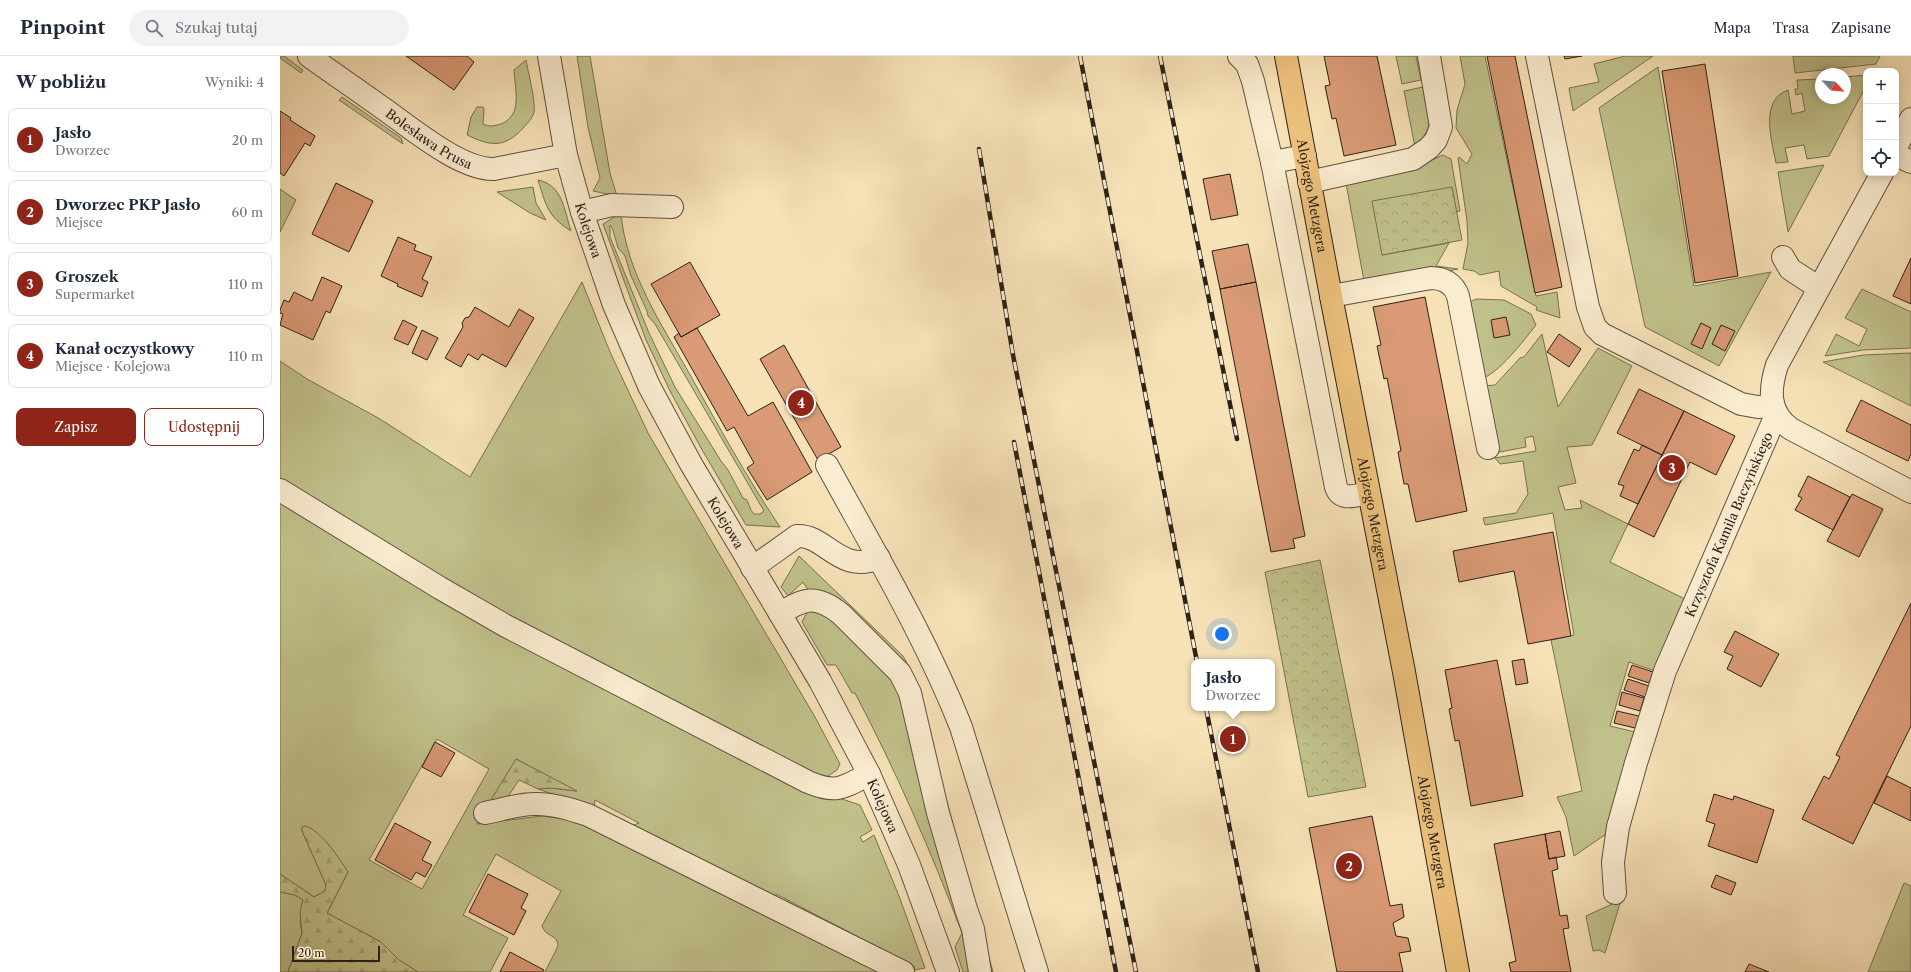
<!DOCTYPE html>
<html lang="pl">
<head>
<meta charset="utf-8">
<style>
	body { margin:0; font-family:"Libre Caslon Text",serif; background:#f2f2f3; color:#1f2937 }
	.controls { position:absolute; right:12px; top:12px; display:grid; overflow:hidden; border-radius:8px; box-shadow:0 2px 10px #0003 }
	.controls button { width:36px; height:36px; display:grid; place-items:center; padding:0; border:0; border-bottom:1px solid #e0e1e3; background:#fff; color:#1f2937; font:20px sans-serif }
	.compass { position:absolute; left:1535px; top:12px; width:36px; height:36px; border-radius:50%; background:#fff; box-shadow:0 2px 10px #0003; rotate:116deg }
	.scale { position:absolute; left:12px; bottom:10px; width:88px; box-sizing:border-box; padding-left:4px; border:2px solid #2d211a; border-top:0; font-size:11px; line-height:14px; white-space:nowrap; color:#2d211a; -webkit-text-stroke:3px #faecd0; paint-order:stroke }
	.you { position:absolute; left:942px; top:578px; width:14px; height:14px; margin:-10px; border:3px solid #fff; border-radius:50%; background:#1a73e8; box-shadow:0 0 0 6px #1a73e833 }
	.badge { display:grid; place-items:center; width:26px; height:26px; border-radius:50%; background:#8f2418; color:#fff; font-size:13px; font-weight:700 }
	.pin { position:absolute; translate:-50% -50%; border:2px solid #fff; box-shadow:0 1px 4px #0006 }
	.popup { position:absolute; left:911px; top:603px; width:84px; height:52px; box-sizing:border-box; display:grid; place-content:center; border-radius:8px; background:#fff; filter:drop-shadow(0 1px 3px #0005); font-size:13px; white-space:nowrap; color:#747a83 }
	.popup b { font-size:15px; color:#1f2937 }
	.popup::after { content:''; position:absolute; left:50%; top:100%; margin-left:-8px; border:8px solid transparent; border-top-color:#fff }
	.list { margin:0; padding:0; list-style:none }
	h2 { display:flex; justify-content:space-between; align-items:center; height:52px; margin:0; padding:0 16px; font-size:17px }
	h2 small { font-size:13px; font-weight:400; color:#747a83 }
	.list li { display:grid; grid-template-columns:26px 1fr auto; gap:12px; align-items:center; box-sizing:border-box; height:64px; margin:0 8px 8px; padding:0 8px; border:1px solid #e0e1e3; border-radius:8px }
	.list b { display:block; font-size:15px; white-space:nowrap }
	.list p { margin:0; font-size:13px; white-space:nowrap; color:#747a83 }
	.list em { font-size:13px; font-style:normal; color:#747a83 }
	.actions { display:flex; gap:8px; padding:12px 16px }
	.actions a { flex:1; padding:9px 0; border:1px solid #8f2418; border-radius:8px; text-align:center; font-size:14px; color:#8f2418 }
	.actions .main { background:#8f2418; color:#fff }
	.icon { flex:none; width:22px; height:22px; fill:none; stroke:currentColor; stroke-width:2; stroke-linecap:round; stroke-linejoin:round }
	.map { position:relative; flex:none; width:1631px; height:916px; overflow:hidden }
	header { display:flex; align-items:center; gap:24px; box-sizing:border-box; height:56px; padding:0 20px; background:#fff; border-bottom:1px solid #e0e1e3 }
	header strong { font-size:19px }
	nav { display:flex; gap:22px; margin-inline-start:auto; font-size:14px }
	.search { width:280px; height:36px; background:#f2f2f3; display:flex; align-items:center; gap:10px; box-sizing:border-box; padding:0 14px; border-radius:22px; color:#747a83; font-size:15px }
	main { display:flex }
	aside { flex:1; background:#fff }
	.map>svg:first-child { display:block }
</style>
</head>
<body>
<header>
<strong>Pinpoint</strong>
<div class="search"><svg class="icon" aria-label="search" viewBox="0 0 24 24"><circle cx="10" cy="10" r="6"/><path d="M15 15l6 6"/></svg>Szukaj tutaj</div>
<nav><a>Mapa</a><a>Trasa</a><a>Zapisane</a></nav>
</header>
<main>
<aside>
<h2>W pobliżu<small>Wyniki: 4</small></h2>
<ul class="list">
<li><span class="badge">1</span><div><b>Jasło</b><p>Dworzec</p></div><em>20 m</em></li>
<li><span class="badge">2</span><div><b>Dworzec PKP Jasło</b><p>Miejsce</p></div><em>60 m</em></li>
<li><span class="badge">3</span><div><b>Groszek</b><p>Supermarket</p></div><em>110 m</em></li>
<li><span class="badge">4</span><div><b>Kanał oczystkowy</b><p>Miejsce · Kolejowa</p></div><em>110 m</em></li>
</ul>
<div class="actions"><a class="main">Zapisz</a><a>Udostępnij</a></div>
</aside>
<div class="map">
<svg width="1631" height="916" viewBox="0 0 1631 916">
	<defs>
		<pattern id="forest-firs" width="22" height="20" patternUnits="userSpaceOnUse"><rect width="22" height="20" fill="#c1c28b"/><path d="M5 1l3.5 6h-7zM16 11l3.5 6h-7z" fill="#a6a677"/></pattern>
		<pattern id="park-crowns" width="20" height="18" patternUnits="userSpaceOnUse"><rect width="20" height="18" fill="#c1c28b"/><path d="M2 6a3 3 0 1 1 6 0M12 15a3 3 0 1 1 6 0" fill="none" stroke="#a6a677"/></pattern>
	</defs>
	<rect width="100%" height="100%" fill="#f7e2b7"/>
	<filter id="stains"><feTurbulence type="fractalNoise" baseFrequency=".005" numOctaves="4"/><feColorMatrix values="0 0 0 0 .2 0 0 0 0 .09 0 0 0 0 .02 0 0 0 .5 -.17"/></filter>
	<radialGradient id="worn" r=".72"><stop offset=".6" stop-color="#630" stop-opacity="0"/><stop offset="1" stop-color="#630" stop-opacity=".3"/></radialGradient>
	<path fill="#c1c28b" stroke="#777252" fill-rule="evenodd" d="M 0,0 L 4,0 L 23,14 L 21,17 L 0,2 Z
		M 297,0 L 310,0 L 330,117 L 337,140 L 313,135 L 320,122 L 308,71 Z
		M 1116,0 L 1136,0 L 1141,24 L 1122,28 Z
		M 1180,0 L 1205,0 L 1256,240 L 1277,236 L 1280,262 L 1256,254 L 1257,251 L 1221,230 L 1219,215 L 1200,219 L 1194,215 L 1183,213 L 1188,187 L 1187,165 L 1178,102 L 1179,101 L 1187,108 L 1192,98 L 1176,72 L 1177,54 L 1185,28 Z
		M 1345,0 L 1373,0 L 1293,55 L 1289,32 L 1319,26 L 1314,8 Z
		M 1513,0 L 1600,0 L 1596,8 L 1515,17 Z
		M 246,4 C 248,15 256,47 254,56 C 253,61 248,67 244,71 C 225,93 210,90 187,79 L 191,61 L 197,51 L 203,51 L 204,53 L 203,68 C 210,71 213,70 221,68 C 243,59 235,34 234,14 Z
		M 1378,11 L 1414,230 L 1491,216 L 1439,310 L 1365,271 L 1319,52 Z
		M 1586,19 L 1586,30 L 1549,100 L 1527,103 L 1524,89 L 1505,92 L 1508,106 L 1496,107 C 1492,86 1479,44 1508,34 L 1512,58 L 1525,55 L 1522,37 L 1516,39 L 1515,33 L 1518,33 L 1517,24 L 1541,23 L 1541,42 L 1565,42 L 1565,21 Z
		M 1143,31 C 1149,61 1157,67 1135,91 L 1124,35 Z
		M 62,41 L 121,82 L 123,88 L 59,44 Z
		M 1163,99 L 1171,103 L 1180,155 L 1176,156 L 1172,131 L 1102,199 L 1169,187 L 1156,210 L 1178,213 L 1160,217 L 1084,225 L 1066,127 L 1145,107 Z
		M 1544,109 L 1508,176 L 1498,116 Z
		M 258,124 C 283,129 284,154 291,175 C 267,160 266,149 258,124 Z
		M 253,131 L 256,147 L 266,164 L 250,157 L 217,136 Z
		M 0,133 L 16,144 L 0,176 Z
		M 341,157 C 346,216 381,267 409,317 C 438,369 467,422 500,471 L 466,469 L 421,392 L 390,335 L 366,284 L 323,168 ZM 330,169 L 332,171 L 338,192 L 345,200 L 351,220 L 367,255 L 368,260 L 375,268 L 484,455 L 480,458 L 474,458 L 471,454 L 467,444 L 463,442 L 448,414 L 441,405 L 395,331 L 369,277 L 330,181 Z
		M 302,226 L 330,296 L 368,377 L 535,661 L 560,708 L 557,714 L 548,720 L 559,742 L 580,749 L 592,774 L 580,781 L 583,786 L 594,779 L 619,840 L 645,912 L 635,914 L 634,910 L 496,838 L 497,845 L 351,770 L 359,767 L 315,744 L 314,752 L 258,733 L 270,732 L 296,735 L 236,703 L 197,768 L 262,760 L 293,764 L 610,916 L 265,916 L 278,890 C 278,878 265,881 262,870 L 281,835 L 216,798 L 183,859 L 228,882 L 210,916 L 138,916 L 119,904 L 101,886 L 47,857 L 68,816 L 48,789 L 22,771 L 22,775 L 46,829 L 45,835 L 34,841 L 0,818 L 0,305 L 27,323 L 100,363 L 190,421 ZM 157,683 L 209,713 L 142,833 L 89,804 Z
		M 1582,233 L 1631,256 L 1631,292 L 1583,294 L 1545,300 L 1556,278 L 1579,290 L 1587,273 L 1565,262 Z
		M 1196,243 L 1224,244 L 1251,258 L 1256,269 C 1245,283 1217,320 1200,323 L 1190,246 Z
		M 1262,278 L 1278,351 L 1318,292 L 1352,310 L 1312,389 L 1287,391 L 1296,427 L 1278,431 L 1285,454 L 1302,452 L 1300,444 L 1348,468 L 1330,506 L 1407,544 L 1375,615 L 1349,606 L 1330,670 L 1355,676 L 1329,776 L 1294,800 L 1286,761 L 1277,741 L 1302,735 L 1271,584 L 1294,579 L 1273,457 L 1205,469 L 1203,462 L 1236,457 L 1248,438 L 1243,405 L 1220,408 L 1215,402 L 1256,395 L 1253,380 L 1245,382 L 1246,391 L 1220,396 L 1214,394 L 1203,330 L 1215,329 L 1240,302 L 1244,301 Z
		M 1631,297 L 1631,350 L 1543,306 L 1583,299 Z
		M 519,500 L 623,600 L 632,616 L 713,916 L 705,916 L 635,637 L 555,564 L 621,634 L 695,916 L 683,916 L 675,891 L 682,877 C 651,795 616,715 575,637 L 572,637 L 556,609 L 547,609 L 522,566 L 534,543 L 523,526 L 508,540 L 501,531 Z
		M 1624,827 L 1631,830 L 1631,916 L 1588,916 Z
		M 0,836 L 15,839 L 23,844 L 20,866 L 22,877 L 8,916 L 0,916 Z
		M 1341,844 L 1325,897 L 1319,894 L 1313,895 L 1306,860 Z"/>
	<path fill="url(#forest-firs)" stroke="#777252" d="M 236,703 L 297,735 L 270,732 L 258,733 L 239,724 L 223,748 L 206,752 Z
		M 25,770 C 41,774 59,802 68,816 L 47,857 L 101,886 L 119,904 L 138,916 L 8,916 L 22,877 L 20,856 L 23,844 L 15,839 L 0,836 L 0,818 L 34,841 L 45,835 L 46,829 L 22,775 L 22,771 Z"/>
	<path fill="url(#park-crowns)" stroke="#777252" d="M 1172,131 L 1182,184 L 1102,199 L 1092,145 Z
		M 1040,504 L 1086,731 L 1028,741 L 985,516 Z"/>
	<path fill="#d99a75" stroke="#2d211a" d="M 126,0 L 187,0 L 194,6 L 174,34 Z
		M 1044,0 L 1097,0 L 1116,89 L 1064,100 L 1056,62 L 1052,63 L 1045,30 L 1050,29 Z
		M 1207,0 L 1235,0 L 1282,231 L 1255,237 Z
		M 1284,0 L 1302,0 L 1285,3 Z
		M 1425,8 L 1458,220 L 1415,227 L 1382,15 Z
		M 0,55 L 11,62 L 10,64 L 35,80 L 30,90 L 25,87 L 4,120 L 0,117 Z
		M 950,118 L 958,159 L 931,164 L 923,123 Z
		M 56,127 L 93,145 L 69,196 L 32,178 Z
		M 118,181 L 136,189 L 134,194 L 152,201 L 142,223 L 148,226 L 142,241 L 117,230 L 118,228 L 101,220 Z
		M 968,188 L 976,226 L 940,233 L 932,195 Z
		M 1631,202 L 1631,248 L 1613,240 Z
		M 410,206 L 440,259 L 401,281 L 371,228 Z
		M 42,221 L 62,230 L 50,257 L 46,255 L 33,284 L 0,269 L 3,258 L 0,257 L 0,254 L 4,244 L 9,246 L 14,236 L 32,245 Z
		M 976,226 L 1025,480 L 1013,483 L 1015,492 L 991,496 L 940,233 Z
		M 1145,241 L 1187,455 L 1136,466 L 1128,428 L 1124,428 L 1118,396 L 1121,395 L 1107,322 L 1104,323 L 1097,290 L 1101,289 L 1093,251 Z
		M 195,251 L 229,271 L 239,253 L 254,262 L 226,311 L 202,298 L 198,304 L 188,298 L 181,311 L 165,302 L 183,271 L 182,267 L 185,262 L 189,261 Z
		M 1226,261 L 1230,279 L 1214,282 L 1211,264 Z
		M 123,264 L 137,271 L 128,289 L 114,283 Z
		M 1421,267 L 1431,272 L 1422,293 L 1411,288 Z
		M 1441,269 L 1455,275 L 1445,295 L 1432,288 Z
		M 417,272 L 468,360 L 493,346 L 532,416 L 487,444 L 467,412 L 474,407 L 454,371 L 447,375 L 394,281 L 399,277 L 401,281 Z
		M 142,274 L 158,282 L 147,304 L 132,297 Z
		M 1279,278 L 1301,293 L 1289,311 L 1267,296 Z
		M 504,289 L 561,391 L 538,404 L 480,303 Z
		M 1359,333 L 1404,355 L 1382,399 L 1337,377 Z
		M 1581,344 L 1631,369 L 1631,398 L 1628,405 L 1566,375 Z
		M 1404,355 L 1455,380 L 1436,419 L 1410,406 L 1374,481 L 1348,468 Z
		M 1362,389 L 1382,399 L 1358,448 L 1340,440 L 1344,430 L 1338,428 L 1354,393 L 1359,395 Z
		M 1528,420 L 1570,441 L 1553,474 L 1515,454 L 1522,442 L 1518,440 Z
		M 1572,438 L 1603,453 L 1579,501 L 1547,485 Z
		M 1273,476 L 1291,580 L 1248,588 L 1234,515 L 1179,526 L 1173,495 Z
		M 1631,547 L 1631,670 L 1573,788 L 1522,763 L 1544,720 L 1549,723 L 1560,701 L 1556,699 Z
		M 1455,575 L 1499,598 L 1481,631 L 1447,613 L 1453,600 L 1444,596 Z
		M 1244,603 L 1248,627 L 1236,629 L 1232,605 Z
		M 1217,604 L 1243,740 L 1191,750 L 1179,684 L 1175,685 L 1169,653 L 1172,652 L 1165,614 Z
		M 1352,609 L 1373,616 L 1369,627 L 1348,620 Z
		M 1348,623 L 1369,630 L 1365,641 L 1344,634 Z
		M 1342,636 L 1364,642 L 1360,655 L 1339,649 Z
		M 1337,655 L 1359,660 L 1355,672 L 1334,667 Z
		M 155,686 L 175,697 L 161,721 L 142,711 Z
		M 1607,720 L 1631,732 L 1631,765 L 1594,747 Z
		M 1434,738 L 1453,744 L 1454,740 L 1494,754 L 1477,807 L 1428,790 L 1435,768 L 1426,765 Z
		M 1092,760 L 1110,850 L 1122,848 L 1124,861 L 1113,867 L 1116,880 L 1128,882 L 1131,895 L 1119,897 L 1123,916 L 1057,916 L 1029,772 Z
		M 115,767 L 151,786 L 142,804 L 152,809 L 145,821 L 136,816 L 131,824 L 95,804 Z
		M 1280,775 L 1285,800 L 1269,803 L 1265,778 Z
		M 1265,778 L 1269,803 L 1276,801 L 1278,813 L 1272,815 L 1280,860 L 1287,859 L 1289,872 L 1283,873 L 1291,916 L 1231,916 L 1229,907 L 1236,905 L 1214,788 Z
		M 208,818 L 248,838 L 241,852 L 246,855 L 234,879 L 189,856 Z
		M 1436,819 L 1456,827 L 1451,839 L 1431,831 Z
		M 230,896 L 264,914 L 263,916 L 220,916 Z
		M 1469,908 L 1489,916 L 1465,916 Z"/>
	<g fill="none" stroke-linecap="round" stroke-linejoin="round">
		<defs>
			<g id="minor">
				<path id="s1" d="M 29,0 C 54,18 79,35 104,53 C 131,72 181,114 214,113 L 286,99"/>
				<path id="s2" d="M 269,0 L 286,99 L 302,156 L 334,249 L 369,330 L 411,408 L 540,625 L 589,718 L 629,809 L 668,916"/>
				<path d="M 959,0 L 967,8 L 973,25 L 992,106 L 1056,431 C 1061,446 1077,439 1089,437"/>
				<path d="M 1257,0 L 1308,251 L 1315,271 L 1322,278 L 1461,348 L 1478,351 L 1493,350"/>
				<path d="M 1616,91 L 1631,63"/>
				<path d="M 1616,99 L 1631,106"/>
				<path d="M 992,106 L 1025,100"/>
				<path d="M 1602,117 L 1497,309 C 1489,334 1488,357 1511,373 L 1631,436"/>
				<path d="M 1029,126 L 1133,103 L 1149,92 L 1156,84 L 1161,71 L 1149,0"/>
				<path d="M 302,156 L 332,149 L 392,151"/>
				<path d="M 1503,201 L 1510,213 L 1539,232"/>
				<path d="M 1051,240 L 1151,222 C 1164,222 1174,228 1178,240 L 1208,392"/>
				<path d="M 547,409 C 594,495 645,580 681,671 L 757,916"/>
				<path d="M 0,434 L 160,532 L 226,570 L 528,726 C 556,738 563,732 589,718"/>
				<path d="M 472,512 L 517,480 C 545,478 560,519 599,502"/>
				<path d="M 500,558 C 524,542 536,538 561,558 L 620,617 L 630,637 L 658,757 L 686,853 L 693,873 L 700,916"/>
				<path d="M 205,757 C 221,754 238,748 254,748 C 272,747 291,753 308,759 L 623,916"/>
				<path id="s3" d="M 1335,837 L 1333,806 L 1338,771 L 1356,707 L 1385,615 L 1496,359"/>
			</g>
			<g id="major">
				<path id="s4" d="M 1006,0 L 1051,240 L 1124,616 L 1178,916"/>
			</g>
		</defs>
		<use href="#minor" stroke="#605141" stroke-width="24"/>
		<use href="#major" stroke="#2d211a" stroke-width="24"/>
		<use href="#minor" stroke="#faecd0" stroke-width="22"/>
		<use href="#major" stroke="#ecc17c" stroke-width="22"/>
		<defs>
			<path id="rail" d="M 800,0 L 917,606
				M 880,0 L 957,383
				M 699,93 L 733,299 L 856,916
				M 734,386 L 836,916
				M 926,652 L 978,916"/>
		</defs>
		<use href="#rail" stroke="#2d211a" stroke-width="4.5"/>
		<use href="#rail" stroke="#faecd0" stroke-width="3" stroke-dasharray="9" stroke-linecap="butt"/>
	</g>
	<g text-anchor="middle" stroke-width="3.5" stroke-linejoin="round" paint-order="stroke">
		<g font-size="13" fill="#2d211a" stroke="#faecd0">
			<text dy="5" stroke="none"><textPath href="#s1" startOffset="146">Bolesława Prusa</textPath></text>
			<text dy="5" stroke="none"><textPath href="#s4" startOffset="142">Alojzego Metzgera</textPath></text>
			<text dy="5" stroke="none"><textPath href="#s2" startOffset="179">Kolejowa</textPath></text>
			<text dy="5" stroke="none"><textPath href="#s4" startOffset="466">Alojzego Metzgera</textPath></text>
			<text dy="5" stroke="none"><textPath href="#s2" startOffset="503">Kolejowa</textPath></text>
			<text dy="5" stroke="none"><textPath href="#s3" startOffset="389">Krzysztofa Kamila Baczyńskiego</textPath></text>
			<text dy="5" stroke="none"><textPath href="#s2" startOffset="827">Kolejowa</textPath></text>
			<text dy="5" stroke="none"><textPath href="#s4" startOffset="790">Alojzego Metzgera</textPath></text>
		</g>
	</g>
	<rect width="100%" height="100%" filter="url(#stains)"/>
	<rect width="100%" height="100%" fill="url(#worn)"/>
</svg>
<div class="controls">
<button>+</button>
<button>−</button>
<button><svg class="icon" aria-label="locate" viewBox="0 0 24 24"><circle cx="12" cy="12" r="6"/><path d="M12 2v4M12 18v4M2 12h4M18 12h4"/></svg></button>
</div>
<svg class="compass" viewBox="-18 -18 36 36"><path d="M0-13l5 13h-10z" fill="#e53935"/><path d="M0 13l5-13h-10z" fill="#747a83"/></svg>
<div class="scale">20 m</div>
<div class="you"></div>
<div class="pin badge" style="left:953px;top:683px">1</div>
<div class="popup"><b>Jasło</b>Dworzec</div>
<div class="pin badge" style="left:1069px;top:810px">2</div>
<div class="pin badge" style="left:1392px;top:412px">3</div>
<div class="pin badge" style="left:521px;top:347px">4</div>
</div>
</main>
</body>
</html>
